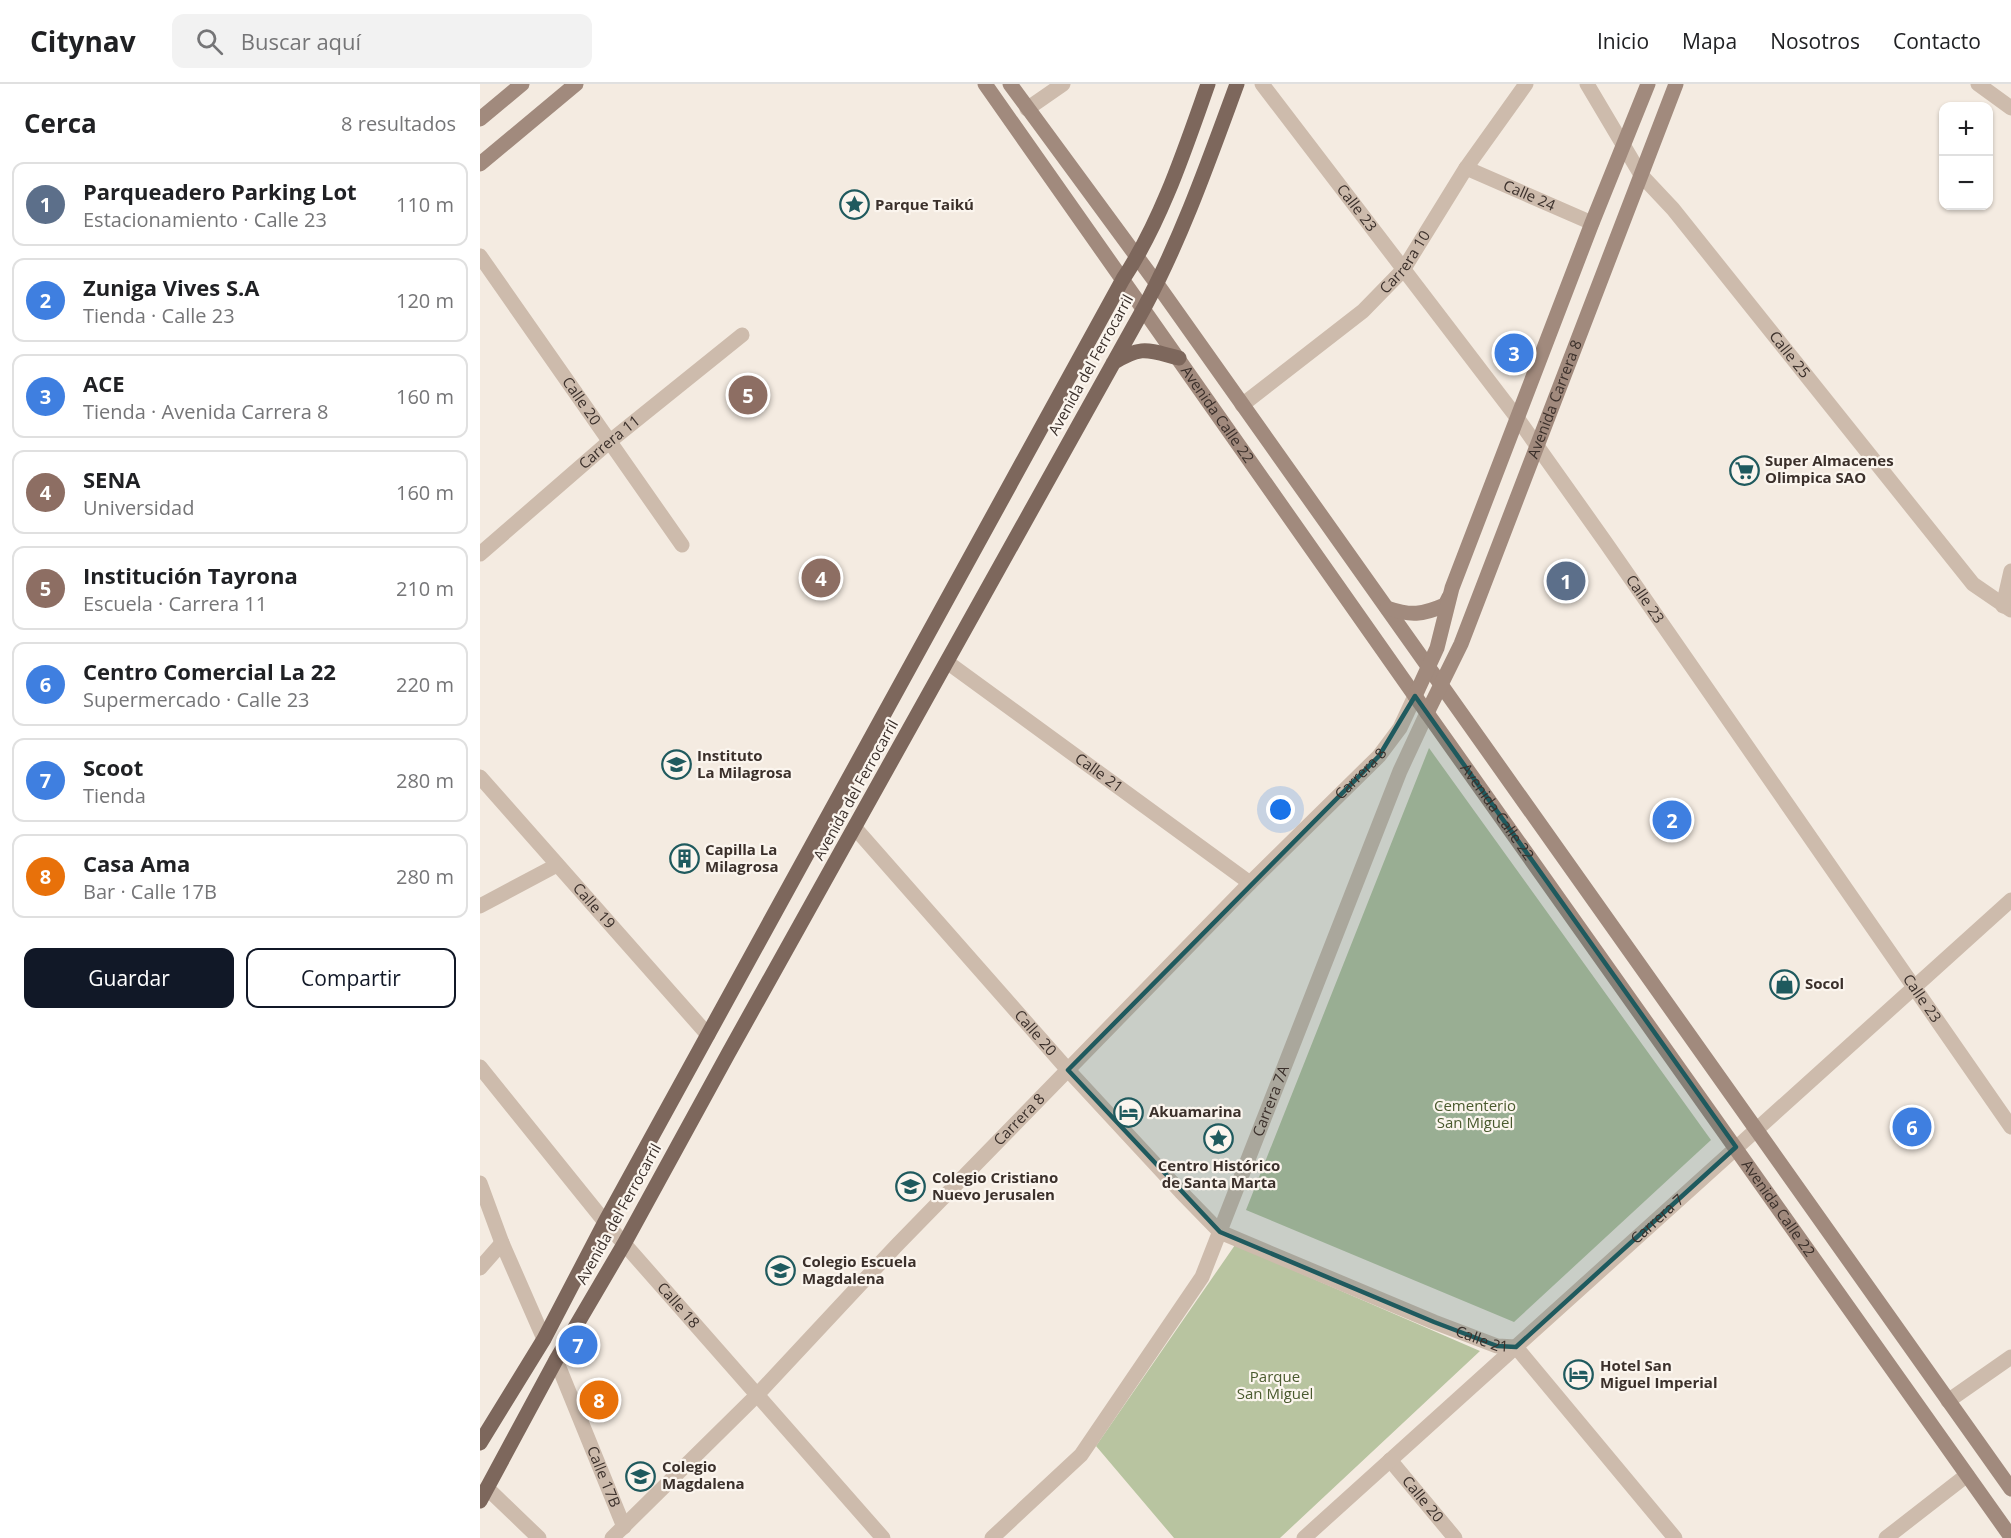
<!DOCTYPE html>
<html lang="es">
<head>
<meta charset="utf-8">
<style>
	body { margin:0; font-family:"Open Sans",sans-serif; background:#f2f2f2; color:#202124 }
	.controls { position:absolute; right:18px; top:18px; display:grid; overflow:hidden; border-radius:12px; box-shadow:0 2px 4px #0004 }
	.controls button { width:54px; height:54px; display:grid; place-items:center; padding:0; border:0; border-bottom:2px solid #e0e0e0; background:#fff; color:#202124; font:30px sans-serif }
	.you { position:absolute; left:801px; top:726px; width:21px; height:21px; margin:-15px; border:4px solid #fff; border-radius:50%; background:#1a73e8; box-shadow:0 0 0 9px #1a73e833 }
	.badge { display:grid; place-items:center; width:39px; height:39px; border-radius:50%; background:#111827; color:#fff; font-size:20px; font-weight:700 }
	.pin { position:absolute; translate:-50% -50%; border:3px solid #fff; box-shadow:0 2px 6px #0006 }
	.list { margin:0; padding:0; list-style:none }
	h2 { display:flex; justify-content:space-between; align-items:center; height:78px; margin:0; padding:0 24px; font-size:26px }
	h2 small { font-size:20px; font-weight:400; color:#757577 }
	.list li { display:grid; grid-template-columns:39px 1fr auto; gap:18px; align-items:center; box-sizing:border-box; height:84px; margin:0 12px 12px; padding:0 12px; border:2px solid #e0e0e0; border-radius:12px }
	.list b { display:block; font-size:22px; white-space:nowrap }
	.list p { margin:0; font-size:20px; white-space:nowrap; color:#757577 }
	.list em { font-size:20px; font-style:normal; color:#757577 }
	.actions { display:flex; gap:12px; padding:18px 24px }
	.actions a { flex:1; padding:14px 0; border:2px solid #111827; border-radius:12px; text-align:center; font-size:21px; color:#111827 }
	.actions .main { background:#111827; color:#fff }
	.icon { flex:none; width:33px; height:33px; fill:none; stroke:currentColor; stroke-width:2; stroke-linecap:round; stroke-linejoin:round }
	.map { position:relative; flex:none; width:1531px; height:1454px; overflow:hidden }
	header { display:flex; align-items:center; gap:36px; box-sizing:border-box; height:84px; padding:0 30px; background:#fff; border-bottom:2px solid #e0e0e0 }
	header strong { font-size:28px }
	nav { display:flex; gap:33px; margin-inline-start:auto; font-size:21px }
	.search { width:420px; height:54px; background:#f2f2f2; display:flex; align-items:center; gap:15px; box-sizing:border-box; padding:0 21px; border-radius:12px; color:#757577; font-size:22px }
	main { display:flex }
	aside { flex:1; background:#fff }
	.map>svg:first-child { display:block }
</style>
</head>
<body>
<header>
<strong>Citynav</strong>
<div class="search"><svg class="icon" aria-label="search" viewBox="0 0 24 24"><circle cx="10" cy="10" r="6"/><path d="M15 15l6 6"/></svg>Buscar aquí</div>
<nav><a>Inicio</a><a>Mapa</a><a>Nosotros</a><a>Contacto</a></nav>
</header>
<main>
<aside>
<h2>Cerca<small>8 resultados</small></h2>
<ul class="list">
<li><span class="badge" style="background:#5c6f8a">1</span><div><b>Parqueadero Parking Lot</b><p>Estacionamiento · Calle 23</p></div><em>110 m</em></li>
<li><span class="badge" style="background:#3f7fe0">2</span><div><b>Zuniga Vives S.A</b><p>Tienda · Calle 23</p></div><em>120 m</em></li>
<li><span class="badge" style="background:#3f7fe0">3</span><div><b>ACE</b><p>Tienda · Avenida Carrera 8</p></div><em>160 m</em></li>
<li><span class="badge" style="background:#8d6e63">4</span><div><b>SENA</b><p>Universidad</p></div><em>160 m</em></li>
<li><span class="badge" style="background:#8d6e63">5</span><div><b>Institución Tayrona</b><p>Escuela · Carrera 11</p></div><em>210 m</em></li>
<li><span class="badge" style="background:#3f7fe0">6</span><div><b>Centro Comercial La 22</b><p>Supermercado · Calle 23</p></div><em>220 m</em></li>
<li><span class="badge" style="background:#3f7fe0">7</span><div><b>Scoot</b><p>Tienda</p></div><em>280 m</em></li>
<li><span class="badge" style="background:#e8710a">8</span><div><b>Casa Ama</b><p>Bar · Calle 17B</p></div><em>280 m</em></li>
</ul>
<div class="actions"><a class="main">Guardar</a><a>Compartir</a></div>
</aside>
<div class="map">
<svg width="1531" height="1454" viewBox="0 0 1531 1454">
	<rect width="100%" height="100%" fill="#f4ebe1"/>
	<path fill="#b8c4a0" d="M 949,664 L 1231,1056 L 1034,1238 L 766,1126 Z
		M 755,1161 L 1000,1267 L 800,1454 L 694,1454 L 616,1362 Z"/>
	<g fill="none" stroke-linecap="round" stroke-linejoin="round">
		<g stroke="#cdbbac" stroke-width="15">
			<path id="s1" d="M 782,0 L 1038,335 L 1126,459 L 1531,1043"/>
			<path id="s2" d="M 1107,0 L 1161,91 L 1193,125 L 1493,500 L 1531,526"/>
			<path d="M 1498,0 L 1531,24"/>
			<path d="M 547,25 L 583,0"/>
			<path id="s3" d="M 986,84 L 1112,139"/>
			<path id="s4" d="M 0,172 L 202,461"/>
			<path id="s5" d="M 762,321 L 883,227 L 923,186 L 986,84 L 1046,0"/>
			<path id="s6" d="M 0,470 L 129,358 L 262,251"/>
			<path d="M 1523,522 L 1531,487"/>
			<path id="s7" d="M 467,578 L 770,799"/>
			<path id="s8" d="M 0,693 L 228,951"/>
			<path id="s9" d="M 375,744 L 588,986 L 701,1108 L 740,1148 L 954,1238 L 1017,1262 L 1036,1263 L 1195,1454"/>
			<path d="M 0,822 L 77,781"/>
			<path id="s10" d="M 0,983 L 125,1138 L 403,1454"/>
			<path d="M 0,1099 L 22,1159 L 64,1255"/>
			<path d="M 0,1184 L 22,1159"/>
			<path id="s11" d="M 76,1276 L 144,1443"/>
			<path d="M 1468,1317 L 1531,1273"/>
			<path id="s12" d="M 910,1376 L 975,1454"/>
			<path d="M 7,1404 L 59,1454"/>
			<path id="s13" d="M 132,1454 L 277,1311 L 417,1161 L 770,799 L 899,672 L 920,644 L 935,612"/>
			<path id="s14" d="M 512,1454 L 601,1371 L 722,1193 L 920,687 L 947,629"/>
			<path id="s15" d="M 824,1454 L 1531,816"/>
			<path d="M 1406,1454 L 1487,1391"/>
		</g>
		<g stroke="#a18a7d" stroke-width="15">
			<path id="s16" d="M 505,0 L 935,612 L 1531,1453"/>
			<path d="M 530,0 L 677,200 L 1531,1405"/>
			<path d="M 0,35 L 42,0"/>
			<path d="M 0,80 L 96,0"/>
			<path d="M 907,524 C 931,532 942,531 965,521 L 969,513"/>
			<path d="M 935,612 L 957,564 L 972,504 L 1112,139 L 1168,0"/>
			<path id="s17" d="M 947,629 L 981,560 L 1196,0"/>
		</g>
		<path stroke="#7d675c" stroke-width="15" d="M 633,279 C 662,261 667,266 699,274
			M 0,1359 L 64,1255 L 125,1138 L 643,195 C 681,138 705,65 728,0
			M 0,1417 L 76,1276 L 144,1160 L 248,970 L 664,224 C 702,153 729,76 757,0"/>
	</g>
	<path fill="#1f5a5e" fill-opacity="0.2" stroke="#1f5a5e" stroke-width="4.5" stroke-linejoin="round" d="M 935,612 L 1256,1063 L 1036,1263 L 1017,1262 L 954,1238 L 740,1148 L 588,986 L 899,672 Z"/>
	<defs>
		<symbol id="sight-ring" viewBox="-11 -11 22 22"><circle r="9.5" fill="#fbf5ee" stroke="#1f5a5e" stroke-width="1.5"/><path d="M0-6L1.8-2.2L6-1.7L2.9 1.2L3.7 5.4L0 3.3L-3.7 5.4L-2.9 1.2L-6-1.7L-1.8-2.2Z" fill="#1f5a5e"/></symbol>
		<symbol id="supermarket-ring" viewBox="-11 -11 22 22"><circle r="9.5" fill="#fbf5ee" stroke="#1f5a5e" stroke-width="1.5"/><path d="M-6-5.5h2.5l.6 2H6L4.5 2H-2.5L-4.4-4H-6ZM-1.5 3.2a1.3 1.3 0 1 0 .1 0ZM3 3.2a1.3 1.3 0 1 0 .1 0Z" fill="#1f5a5e"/></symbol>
		<symbol id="school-ring" viewBox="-11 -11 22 22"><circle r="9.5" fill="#fbf5ee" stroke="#1f5a5e" stroke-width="1.5"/><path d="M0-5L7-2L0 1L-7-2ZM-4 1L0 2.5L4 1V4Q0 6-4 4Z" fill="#1f5a5e"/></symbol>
		<symbol id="building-ring" viewBox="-11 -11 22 22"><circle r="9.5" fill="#fbf5ee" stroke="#1f5a5e" stroke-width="1.5"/><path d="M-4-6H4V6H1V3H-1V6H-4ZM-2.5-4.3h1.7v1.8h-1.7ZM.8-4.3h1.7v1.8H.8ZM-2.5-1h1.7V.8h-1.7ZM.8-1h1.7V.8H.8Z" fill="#1f5a5e"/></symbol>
		<symbol id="shop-ring" viewBox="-11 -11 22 22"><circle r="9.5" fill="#fbf5ee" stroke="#1f5a5e" stroke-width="1.5"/><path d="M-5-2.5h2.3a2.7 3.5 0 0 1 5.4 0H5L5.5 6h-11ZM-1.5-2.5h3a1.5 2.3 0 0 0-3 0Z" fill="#1f5a5e"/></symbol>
		<symbol id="hotel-ring" viewBox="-11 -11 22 22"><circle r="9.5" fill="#fbf5ee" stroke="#1f5a5e" stroke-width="1.5"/><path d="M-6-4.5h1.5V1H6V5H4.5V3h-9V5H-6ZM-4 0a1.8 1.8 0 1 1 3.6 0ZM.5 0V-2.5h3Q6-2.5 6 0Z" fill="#1f5a5e"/></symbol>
		<symbol id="university-ring" viewBox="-11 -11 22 22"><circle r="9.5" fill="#fbf5ee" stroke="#1f5a5e" stroke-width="1.5"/><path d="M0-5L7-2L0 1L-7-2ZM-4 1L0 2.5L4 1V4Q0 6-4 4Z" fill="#1f5a5e"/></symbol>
	</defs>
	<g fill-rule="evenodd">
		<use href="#sight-ring" x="358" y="104" width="33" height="33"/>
		<use href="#supermarket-ring" x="1248" y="370" width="33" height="33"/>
		<use href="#school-ring" x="180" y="664" width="33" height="33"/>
		<use href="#building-ring" x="188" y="758" width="33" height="33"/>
		<use href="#shop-ring" x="1288" y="884" width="33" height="33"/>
		<use href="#hotel-ring" x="632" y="1012" width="33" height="33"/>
		<use href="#sight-ring" x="722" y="1038" width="33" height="33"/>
		<use href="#school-ring" x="414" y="1086" width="33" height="33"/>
		<use href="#school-ring" x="284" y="1170" width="33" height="33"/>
		<use href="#hotel-ring" x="1082" y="1274" width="33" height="33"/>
		<use href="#university-ring" x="144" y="1376" width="33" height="33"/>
	</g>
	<g text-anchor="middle" stroke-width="4.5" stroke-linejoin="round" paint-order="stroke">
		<g font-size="15" fill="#3b302b" stroke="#fbf5ee">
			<text dy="5" stroke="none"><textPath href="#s3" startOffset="69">Calle 24</textPath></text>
			<text dy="5" stroke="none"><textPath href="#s1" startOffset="156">Calle 23</textPath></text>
			<text dy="5" stroke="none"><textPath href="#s5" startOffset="218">Carrera 10</textPath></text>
			<text dy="5" stroke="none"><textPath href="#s2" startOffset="339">Calle 25</textPath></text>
			<text transform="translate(611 281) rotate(-61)" y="5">Avenida del Ferrocarril</text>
			<text dy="5" stroke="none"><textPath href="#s17" startOffset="339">Avenida Carrera 8</textPath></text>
			<text dy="5" stroke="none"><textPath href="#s4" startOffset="177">Calle 20</textPath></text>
			<text dy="5" stroke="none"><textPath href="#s16" startOffset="404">Avenida Calle 22</textPath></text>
			<text dy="5" stroke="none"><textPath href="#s6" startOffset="171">Carrera 11</textPath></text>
			<text dy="5" stroke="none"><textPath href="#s1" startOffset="642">Calle 23</textPath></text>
			<text dy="5" stroke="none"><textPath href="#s7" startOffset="188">Calle 21</textPath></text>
			<text dy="5" stroke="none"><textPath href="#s13" startOffset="1070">Carrera 8</textPath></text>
			<text transform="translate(376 706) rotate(-61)" y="5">Avenida del Ferrocarril</text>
			<text dy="5" stroke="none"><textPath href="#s16" startOffset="890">Avenida Calle 22</textPath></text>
			<text dy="5" stroke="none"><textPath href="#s8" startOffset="172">Calle 19</textPath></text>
			<text dy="5" stroke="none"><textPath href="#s1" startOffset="1128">Calle 23</textPath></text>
			<text dy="5" stroke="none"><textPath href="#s9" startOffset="273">Calle 20</textPath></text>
			<text dy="5" stroke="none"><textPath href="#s14" startOffset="526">Carrera 7A</textPath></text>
			<text dy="5" stroke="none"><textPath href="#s13" startOffset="584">Carrera 8</textPath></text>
			<text dy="5" stroke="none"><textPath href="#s16" startOffset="1376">Avenida Calle 22</textPath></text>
			<text transform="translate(139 1130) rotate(-61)" y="5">Avenida del Ferrocarril</text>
			<text dy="5" stroke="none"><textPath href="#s15" startOffset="476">Carrera 7</textPath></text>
			<text dy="5" stroke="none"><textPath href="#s10" startOffset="310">Calle 18</textPath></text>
			<text dy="5" stroke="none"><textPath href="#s9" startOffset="828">Calle 21</textPath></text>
			<text dy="5" stroke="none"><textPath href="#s11" startOffset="126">Calle 17B</textPath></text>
			<text dy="5" stroke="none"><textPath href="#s12" startOffset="51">Calle 20</textPath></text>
		</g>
		<g font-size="15" font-weight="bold" fill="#3b302b" stroke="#fbf5ee" text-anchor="start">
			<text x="395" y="126">Parque Taikú</text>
			<text x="1285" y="382">Super Almacenes<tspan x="1285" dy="17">Olimpica SAO</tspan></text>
			<text x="217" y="677">Instituto<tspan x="217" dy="17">La Milagrosa</tspan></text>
			<text x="225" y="771">Capilla La<tspan x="225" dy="17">Milagrosa</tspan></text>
			<text x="1325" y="905">Socol</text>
			<text x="669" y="1033">Akuamarina</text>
			<text x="739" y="1087" text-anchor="middle">Centro Histórico<tspan x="739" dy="17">de Santa Marta</tspan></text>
			<text x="452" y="1099">Colegio Cristiano<tspan x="452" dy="17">Nuevo Jerusalen</tspan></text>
			<text x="322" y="1183">Colegio Escuela<tspan x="322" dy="17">Magdalena</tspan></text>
			<text x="1120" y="1287">Hotel San<tspan x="1120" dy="17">Miguel Imperial</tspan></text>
			<text x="182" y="1388">Colegio<tspan x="182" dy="17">Magdalena</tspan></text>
		</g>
		<g font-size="15" fill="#4a5a2e" stroke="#fbf5ee">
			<text x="995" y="1027">Cementerio<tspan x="995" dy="17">San Miguel</tspan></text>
			<text x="795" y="1298">Parque<tspan x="795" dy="17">San Miguel</tspan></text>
		</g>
	</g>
</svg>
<div class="controls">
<button>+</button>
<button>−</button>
</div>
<div class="you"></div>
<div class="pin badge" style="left:1086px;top:497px;background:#5c6f8a">1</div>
<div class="pin badge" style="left:1192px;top:736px;background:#3f7fe0">2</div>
<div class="pin badge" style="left:1034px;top:269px;background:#3f7fe0">3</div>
<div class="pin badge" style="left:341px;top:494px;background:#8d6e63">4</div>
<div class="pin badge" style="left:268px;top:311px;background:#8d6e63">5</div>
<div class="pin badge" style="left:1432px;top:1043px;background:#3f7fe0">6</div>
<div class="pin badge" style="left:98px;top:1261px;background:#3f7fe0">7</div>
<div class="pin badge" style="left:119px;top:1316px;background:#e8710a">8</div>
</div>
</main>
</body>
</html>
